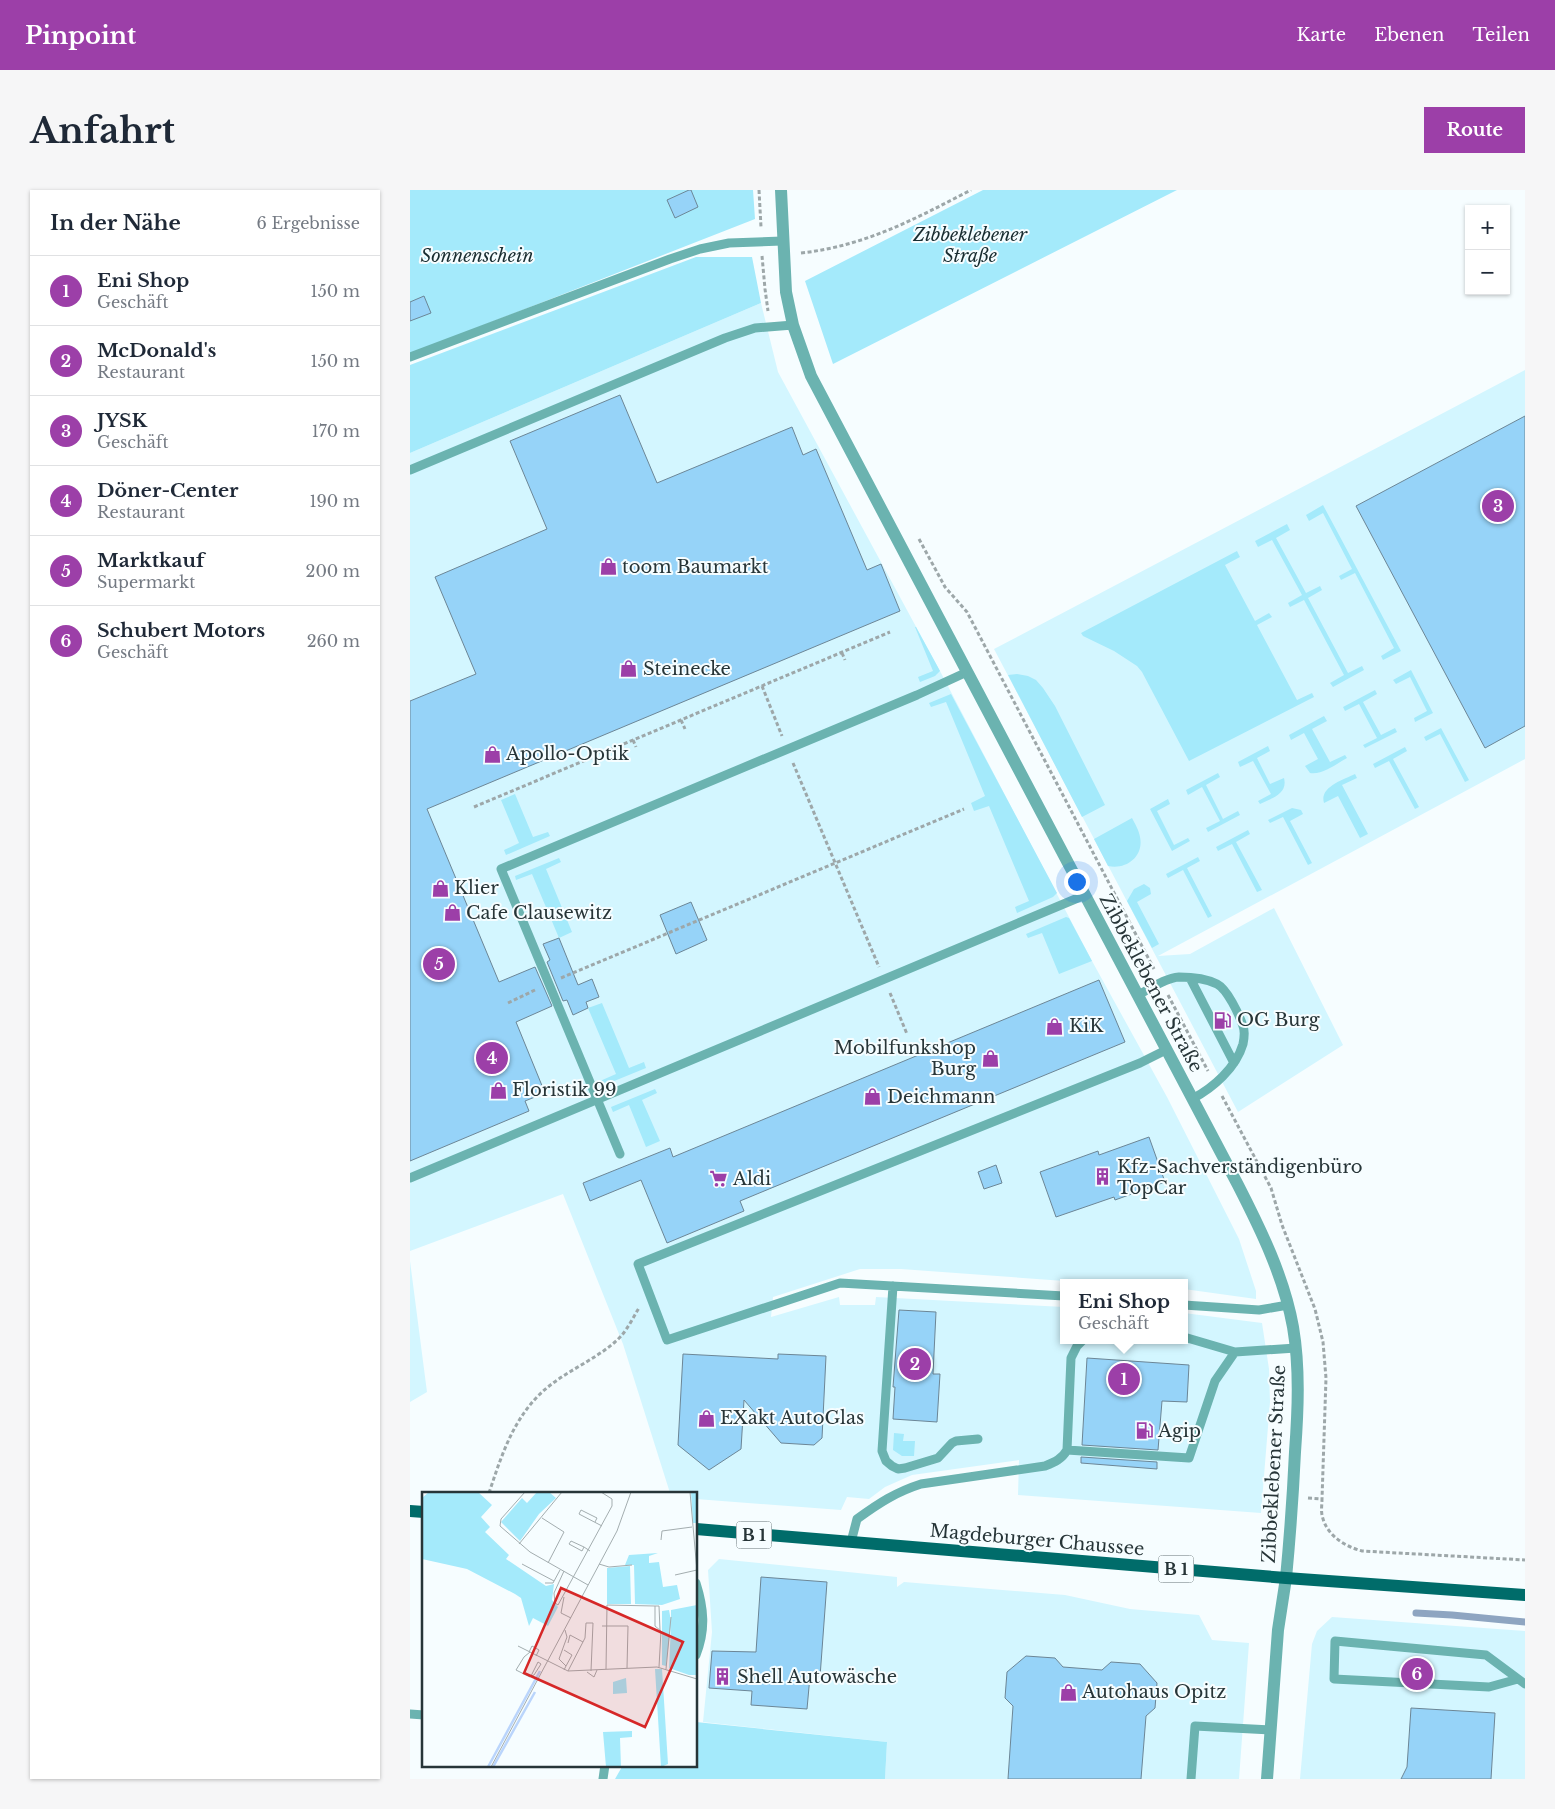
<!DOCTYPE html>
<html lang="de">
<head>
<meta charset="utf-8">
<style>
	body { margin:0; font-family:"Libre Baskerville",serif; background:#f6f6f7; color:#1f2937 }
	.controls { position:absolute; right:15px; top:15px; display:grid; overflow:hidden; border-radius:0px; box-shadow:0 1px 4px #0004 }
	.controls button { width:45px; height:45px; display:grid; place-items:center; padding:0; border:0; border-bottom:1px solid #e0e1e3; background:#fff; color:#1f2937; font:25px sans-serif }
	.you { position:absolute; left:666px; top:691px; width:18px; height:18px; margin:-12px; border:4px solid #fff; border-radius:50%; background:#1a73e8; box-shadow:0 0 0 8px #1a73e833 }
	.badge { display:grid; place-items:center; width:32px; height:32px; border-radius:50%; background:#9c3fa8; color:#fff; font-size:16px; font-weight:700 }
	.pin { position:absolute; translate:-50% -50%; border:2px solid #fff; box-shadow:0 1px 5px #0006 }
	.popup { position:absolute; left:650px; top:1089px; width:128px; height:65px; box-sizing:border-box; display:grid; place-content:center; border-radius:0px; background:#fff; filter:drop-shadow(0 1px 4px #0005); font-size:16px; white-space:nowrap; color:#747a83 }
	.popup b { font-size:19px; color:#1f2937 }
	.popup::after { content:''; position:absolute; left:50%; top:100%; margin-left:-10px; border:10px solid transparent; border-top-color:#fff }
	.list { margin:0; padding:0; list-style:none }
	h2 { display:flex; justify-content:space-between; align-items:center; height:65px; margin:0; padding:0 20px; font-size:21px }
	h2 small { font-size:16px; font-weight:400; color:#747a83 }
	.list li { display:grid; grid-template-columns:32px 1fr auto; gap:15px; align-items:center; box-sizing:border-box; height:70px; padding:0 20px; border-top:1px solid #e0e1e3 }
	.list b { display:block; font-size:19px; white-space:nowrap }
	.list p { margin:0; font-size:16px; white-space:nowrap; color:#747a83 }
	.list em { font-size:16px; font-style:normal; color:#747a83 }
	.map { position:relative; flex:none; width:1115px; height:1589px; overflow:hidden; border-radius:0px }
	header { display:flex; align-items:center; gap:30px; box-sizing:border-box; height:70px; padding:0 25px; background:#9c3fa8; color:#fff }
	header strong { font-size:24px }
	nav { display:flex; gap:28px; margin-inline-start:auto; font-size:18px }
	.intro { display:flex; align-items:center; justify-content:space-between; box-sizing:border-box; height:120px; padding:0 30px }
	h1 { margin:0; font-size:35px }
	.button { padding:12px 22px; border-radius:0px; background:#9c3fa8; color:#fff; font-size:18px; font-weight:700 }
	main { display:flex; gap:30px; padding:0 30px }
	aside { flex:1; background:#fff; border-radius:0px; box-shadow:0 1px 4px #0004 }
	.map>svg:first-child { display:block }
</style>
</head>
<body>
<header>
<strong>Pinpoint</strong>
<nav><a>Karte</a><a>Ebenen</a><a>Teilen</a></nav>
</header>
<div class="intro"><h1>Anfahrt</h1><a class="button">Route</a></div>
<main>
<aside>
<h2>In der Nähe<small>6 Ergebnisse</small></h2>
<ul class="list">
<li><span class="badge">1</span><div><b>Eni Shop</b><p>Geschäft</p></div><em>150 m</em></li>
<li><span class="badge">2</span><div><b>McDonald's</b><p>Restaurant</p></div><em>150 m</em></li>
<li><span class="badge">3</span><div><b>JYSK</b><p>Geschäft</p></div><em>170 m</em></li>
<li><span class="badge">4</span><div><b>Döner-Center</b><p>Restaurant</p></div><em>190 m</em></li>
<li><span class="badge">5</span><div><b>Marktkauf</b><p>Supermarkt</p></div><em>200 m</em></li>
<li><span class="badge">6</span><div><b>Schubert Motors</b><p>Geschäft</p></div><em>260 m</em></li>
</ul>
</aside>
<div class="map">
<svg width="1115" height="1589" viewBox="0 0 1115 1589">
	<rect width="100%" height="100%" fill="#f6fdff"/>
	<path fill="#d3f6ff" d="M 351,113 L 368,182 L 530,481 L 682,771 L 757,907 L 829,1049 L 846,1101 L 846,1109 L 774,1099 L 774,1093 L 682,1093 L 491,1079 L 450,1079 L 363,1107 L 361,1127 L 429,1107 L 430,1115 L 465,1115 L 466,1107 L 654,1117 L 654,1150 L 774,1150 L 774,1123 L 852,1133 L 859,1179 L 860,1212 L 851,1323 L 608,1305 L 609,1270 L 502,1285 L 475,1297 L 459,1309 L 437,1307 L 431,1320 L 286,1309 L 286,1303 L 260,1303 L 213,1154 L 153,1004 L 0,1061 L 0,263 Z
		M 1115,180 L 1115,569 L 748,766 L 780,764 L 864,718 L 933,855 L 828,922 L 584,459 Z
		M 0,1071 L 17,1202 L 0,1212 Z
		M 309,1369 L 487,1387 L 487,1397 L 494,1392 L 655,1405 L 720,1419 L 789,1425 L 802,1450 L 839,1453 L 829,1589 L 475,1589 L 477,1552 L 293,1532 L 302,1442 L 298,1380 Z
		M 922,1427 L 1115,1441 L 1115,1589 L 890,1589 L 902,1454 L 907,1441 Z"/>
	<path fill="#a4eafb" d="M 0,0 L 343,0 L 345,29 L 0,164 Z
		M 573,0 L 767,0 L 423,174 L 395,91 Z
		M 286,67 L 342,67 L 351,113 L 0,263 L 0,175 Z
		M 913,315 L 991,461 L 973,470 L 971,466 L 984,458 L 945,383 L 931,390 L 929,386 L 942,379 L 913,323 L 899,331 L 896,325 Z
		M 877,334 L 880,340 L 866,348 L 896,403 L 910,396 L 912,400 L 898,408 L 938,483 L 952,476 L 954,480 L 923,497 L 920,493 L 934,485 L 894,410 L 880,417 L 878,413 L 892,405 L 862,350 L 848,357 L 845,351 Z
		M 827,361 L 830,367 L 815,375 L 845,431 L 859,423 L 862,427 L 847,435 L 887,510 L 902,503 L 904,507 L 779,571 L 732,482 L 727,476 L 704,461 L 673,446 L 671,443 Z
		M 505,437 L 506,437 L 530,481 L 525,486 L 510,492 L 508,487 L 523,481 Z
		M 1001,480 L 1023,523 L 1005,532 L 1004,528 L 1017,521 L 1000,487 L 986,494 L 983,490 Z
		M 607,484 L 618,486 L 626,490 L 633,498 L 645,516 L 695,615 L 672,627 L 598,485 Z
		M 965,500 L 967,504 L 953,512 L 971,545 L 985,538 L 987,542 L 955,558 L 953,555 L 967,548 L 949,514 L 935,521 L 933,517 Z
		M 541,504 L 647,703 L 643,707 L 607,723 L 605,717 L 619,711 L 579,616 L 564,621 L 561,613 L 575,606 L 536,512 L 521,517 L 519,513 Z
		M 914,526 L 917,531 L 902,539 L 920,572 L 935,565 L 937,568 C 926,574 913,585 900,583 L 895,576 L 908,569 L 894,543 L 881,550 L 879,545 Z
		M 1031,538 L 1059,590 L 1055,592 L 1030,544 L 1016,551 L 1014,547 Z
		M 858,556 L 860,561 L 847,568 L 860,594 L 874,588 C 878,604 862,608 850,614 L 848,611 L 861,604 L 843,571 L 830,577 L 828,572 Z
		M 995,557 L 997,561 L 983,569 L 1009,617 L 1005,619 L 979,571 L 965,578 L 963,574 Z
		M 808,583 L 810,587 L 796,595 L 813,629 L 828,621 L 830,625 L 798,642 L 796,638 L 810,631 L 792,597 L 778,605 L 776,600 Z
		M 945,584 L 947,588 L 932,595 L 958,644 L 950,648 L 928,606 L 914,613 C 909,597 933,590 945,584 Z
		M 105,604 L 123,647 L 138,642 L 140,646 L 96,665 L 94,660 L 109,653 L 91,610 Z
		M 758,609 L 760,614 L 747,621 L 764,655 L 778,648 L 780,651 L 762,661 L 740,619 Z
		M 882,618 L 891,620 L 893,624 L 880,631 L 902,673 L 898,675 L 873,627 L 860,633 L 858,630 Z
		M 722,628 C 725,634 729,640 730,647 C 734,666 717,680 698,676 L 684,649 Z
		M 838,640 L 840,644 L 826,652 L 852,700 L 847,702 L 822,654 L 808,661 L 806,657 Z
		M 788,667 L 790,671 L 777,678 L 802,726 L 798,728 L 773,680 L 758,688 L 756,684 Z
		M 149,668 L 151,672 L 136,679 L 162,742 L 149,748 L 122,684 L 106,690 L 105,686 Z
		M 734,694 L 740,698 L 741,704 L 727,712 L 749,754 L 742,758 L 717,711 L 724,699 Z
		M 656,727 L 659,728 L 682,771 L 649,784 L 632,743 L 618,748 L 616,744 Z
		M 192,813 L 219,878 L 234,872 L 236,878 L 192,896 L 190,891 L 206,884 L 178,818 Z
		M 245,899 L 247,903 L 232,910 L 250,951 L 236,957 L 219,915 L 203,922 L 201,917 Z
		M 484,1243 L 494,1244 L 493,1251 L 505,1251 L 504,1266 L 492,1266 L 483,1260 Z
		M 286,1532 L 477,1552 L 475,1589 L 205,1589 L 213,1575 L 286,1575 Z"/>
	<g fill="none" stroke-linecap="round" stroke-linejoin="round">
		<path stroke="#8ea5c1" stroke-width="7" d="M 1006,1423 L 1042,1425 L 1115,1432"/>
	</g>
	<path fill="#96d3f8" stroke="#6c8696" d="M 279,0 L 281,0 L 288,17 L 265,28 L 257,10 Z
		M 14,106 L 21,123 L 0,131 L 0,112 Z
		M 210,205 L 247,293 L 382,237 L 393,265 L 406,259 L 457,380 L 471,374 L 490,421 L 17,619 L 89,792 L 125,777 L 142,816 L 106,832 L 135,903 L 115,911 L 119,921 L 0,971 L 0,511 L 66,484 L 25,387 L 137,339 L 100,251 Z
		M 1115,226 L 1115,536 L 1075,558 L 946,316 Z
		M 281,712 L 297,750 L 266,764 L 250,725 Z
		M 149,748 L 168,795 L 182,789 L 189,807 L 176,812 L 178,818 L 163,825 L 157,810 L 153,811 L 137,772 L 140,770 L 133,754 Z
		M 689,790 L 715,852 L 330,1011 L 334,1021 L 257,1053 L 231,990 L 180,1011 L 173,993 L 260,958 L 263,967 Z
		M 739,947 L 755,992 L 705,1010 L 704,1007 L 646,1027 L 630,982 L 688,961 L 689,965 Z
		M 586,975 L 592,993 L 574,999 L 568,982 Z
		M 489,1120 L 526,1122 L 523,1184 L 530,1184 L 527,1232 L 483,1229 L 485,1197 L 483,1197 Z
		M 273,1164 L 368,1169 L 368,1164 L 416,1166 L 412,1248 L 404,1255 L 371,1253 L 334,1210 L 331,1259 L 299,1280 L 268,1255 Z
		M 677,1168 L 779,1175 L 777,1212 L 752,1211 L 748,1260 L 672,1255 Z
		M 671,1267 L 747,1272 L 747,1279 L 671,1273 Z
		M 351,1387 L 417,1392 L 410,1487 L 400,1486 L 397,1519 L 341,1515 L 342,1501 L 299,1498 L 302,1461 L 346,1462 Z
		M 616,1466 L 645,1468 L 653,1477 L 692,1480 L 701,1472 L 730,1474 L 747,1493 L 745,1518 L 736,1526 L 731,1589 L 598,1589 L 603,1516 L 595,1508 L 597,1482 Z
		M 1001,1518 L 1085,1523 L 1081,1589 L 991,1589 L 997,1577 Z"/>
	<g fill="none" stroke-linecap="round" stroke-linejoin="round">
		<path stroke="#9da7a9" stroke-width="3" stroke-dasharray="4 2.5" stroke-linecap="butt" d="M 349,0 L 351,37
			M 391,63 C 455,56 505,29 561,0
			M 352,66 L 355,99 L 358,121
			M 509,349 L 535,397 L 557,422 L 744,779
			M 432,463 L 435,470
			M 352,496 L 372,546
			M 271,530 L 275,539
			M 223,550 L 226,557
			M 383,573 L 469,777
			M 64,617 L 480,442
			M 151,788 L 554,619
			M 480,803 L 497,844
			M 758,805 L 798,881
			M 98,813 L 125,800
			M 812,906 L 861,998 L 872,1035 L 905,1119 L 913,1152 L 916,1188 L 912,1309
			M 79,1303 C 91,1267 102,1232 129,1205 C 151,1183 182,1172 205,1152 C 216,1143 222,1129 229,1118
			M 898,1308 L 912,1309 C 912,1314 911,1320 912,1325 C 916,1345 934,1356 952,1361 L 1115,1370"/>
		<path stroke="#6bb3b0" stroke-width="9" d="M 0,167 L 260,69 L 290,59 L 319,53 L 372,51
			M 0,280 L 315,148 L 345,138 L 383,135
			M 780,788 L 824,873
			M 728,805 C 740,799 755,788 769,787 C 781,787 797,789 807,794 C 817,799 829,824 833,836 C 835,841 834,849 833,854 C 826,878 803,898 782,909
			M 210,964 L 91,679 L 507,505 L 557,482
			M 0,988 L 675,705
			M 483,1096 L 472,1261 L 476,1271 L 482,1276 L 488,1279 L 495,1278 L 528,1268 L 542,1253 L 546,1251 L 568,1249
			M 654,1106 L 430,1093 L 257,1150 L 228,1074 L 730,873 L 756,860
			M 774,1115 L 849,1120 L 878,1115
			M 774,1147 L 825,1162
			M 657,1260 L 779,1268 L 805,1191 L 825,1162 L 886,1158
			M 441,1352 L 447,1329 C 469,1313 486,1302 511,1294 L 635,1276 C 645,1272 652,1269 657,1260 L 661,1168 L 667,1156 L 673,1150
			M 286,1393 C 294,1418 296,1440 286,1465
			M 1108,1489 L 1079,1497 L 924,1489 L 925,1451 L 1076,1465 L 1115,1494
			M 0,1524 L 14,1525
			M 193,1589 L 195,1575
			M 781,1589 L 785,1536 L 861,1540"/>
		<path stroke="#6bb3b0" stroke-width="12" d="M 857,1589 L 868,1440 L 876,1388"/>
		<path stroke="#6bb3b0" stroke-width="12" d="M 371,0 L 376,102 L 383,135 L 401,186 L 828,995 C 851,1040 874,1087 883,1137 C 890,1178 888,1221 885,1262 C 883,1304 880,1346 876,1388"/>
		<path stroke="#006c6a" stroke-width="12" d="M 0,1321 L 14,1322
			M 286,1339 L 876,1388 L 1115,1405"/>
	</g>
	<defs>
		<symbol id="shop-bare" viewBox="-9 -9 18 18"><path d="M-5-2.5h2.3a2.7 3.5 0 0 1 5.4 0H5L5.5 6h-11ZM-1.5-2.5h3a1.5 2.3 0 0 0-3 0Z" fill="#9c3fa8" stroke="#f6fdff" stroke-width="2.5" paint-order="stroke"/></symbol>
		<symbol id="fuel-bare" viewBox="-9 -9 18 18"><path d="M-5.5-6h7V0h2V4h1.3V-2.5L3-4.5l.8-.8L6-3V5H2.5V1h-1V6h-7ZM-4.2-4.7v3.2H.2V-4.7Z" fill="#9c3fa8" stroke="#f6fdff" stroke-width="2.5" paint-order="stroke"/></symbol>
		<symbol id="building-bare" viewBox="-9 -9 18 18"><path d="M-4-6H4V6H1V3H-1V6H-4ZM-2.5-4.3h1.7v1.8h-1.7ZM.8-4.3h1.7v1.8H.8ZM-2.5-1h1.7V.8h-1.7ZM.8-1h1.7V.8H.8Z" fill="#9c3fa8" stroke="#f6fdff" stroke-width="2.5" paint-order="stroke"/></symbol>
		<symbol id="supermarket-bare" viewBox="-9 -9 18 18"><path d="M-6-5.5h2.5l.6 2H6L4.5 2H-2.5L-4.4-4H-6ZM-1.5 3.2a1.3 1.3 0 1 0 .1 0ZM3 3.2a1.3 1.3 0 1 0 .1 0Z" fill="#9c3fa8" stroke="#f6fdff" stroke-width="2.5" paint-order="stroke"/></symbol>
	</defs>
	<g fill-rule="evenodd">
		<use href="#shop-bare" x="186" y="364" width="25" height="25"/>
		<use href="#shop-bare" x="206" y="466" width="25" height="25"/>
		<use href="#shop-bare" x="70" y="552" width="25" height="25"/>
		<use href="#shop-bare" x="18" y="686" width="25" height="25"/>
		<use href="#shop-bare" x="30" y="710" width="25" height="25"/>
		<use href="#fuel-bare" x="800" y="818" width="25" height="25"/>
		<use href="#shop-bare" x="632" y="824" width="25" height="25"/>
		<use href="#shop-bare" x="568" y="856" width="25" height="25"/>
		<use href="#shop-bare" x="76" y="888" width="25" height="25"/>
		<use href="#shop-bare" x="450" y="894" width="25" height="25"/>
		<use href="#building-bare" x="680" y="974" width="25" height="25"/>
		<use href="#supermarket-bare" x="296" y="976" width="25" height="25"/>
		<use href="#shop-bare" x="284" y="1216" width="25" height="25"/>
		<use href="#fuel-bare" x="722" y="1228" width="25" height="25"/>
		<use href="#building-bare" x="300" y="1474" width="25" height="25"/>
		<use href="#shop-bare" x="646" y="1490" width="25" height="25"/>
	</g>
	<g text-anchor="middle" stroke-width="4" stroke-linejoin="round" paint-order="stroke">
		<g fill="#f6fdff" stroke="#657174" stroke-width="1">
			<rect x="326.5" y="1331.5" width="35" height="27" rx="4"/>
			<rect x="748.5" y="1365.5" width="35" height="27" rx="4"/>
		</g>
		<g font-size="16" font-weight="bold" fill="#273538">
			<text x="344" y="1351">B 1</text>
			<text x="766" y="1385">B 1</text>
		</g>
		<g font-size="18" font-style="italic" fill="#192d31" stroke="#f6fdff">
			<text x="560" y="51">Zibbeklebener<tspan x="560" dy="21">Straße</tspan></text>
			<text x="67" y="72">Sonnenschein</text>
		</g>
		<g font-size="18" fill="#273538" stroke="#f6fdff" text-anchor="start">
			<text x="212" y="383">toom Baumarkt</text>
			<text x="233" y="485">Steinecke</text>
			<text x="96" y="570">Apollo-Optik</text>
			<text x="44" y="704">Klier</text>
			<text x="56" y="729">Cafe Clausewitz</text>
			<text x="827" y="836">OG Burg</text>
			<text x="659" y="842">KiK</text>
			<text x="566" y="864" text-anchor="end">Mobilfunkshop<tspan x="566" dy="21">Burg</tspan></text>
			<text x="102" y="906">Floristik 99</text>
			<text x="477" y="913">Deichmann</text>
			<text x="707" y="983">Kfz-Sachverständigenbüro<tspan x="707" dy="21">TopCar</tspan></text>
			<text x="323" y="995">Aldi</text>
			<text x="310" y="1234">EXakt AutoGlas</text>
			<text x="748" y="1247">Agip</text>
			<text x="327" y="1493">Shell Autowäsche</text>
			<text x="672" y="1508">Autohaus Opitz</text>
		</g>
		<g font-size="18" fill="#273538" stroke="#f6fdff">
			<text transform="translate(741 793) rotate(62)" y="6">Zibbeklebener Straße</text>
			<text transform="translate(864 1274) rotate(-87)" y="6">Zibbeklebener Straße</text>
			<text transform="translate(627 1350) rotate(5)" y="6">Magdeburger Chaussee</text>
		</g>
	</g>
	<g transform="translate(12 1302)">
		<rect width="275" height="275" fill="#f6fdff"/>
		<path d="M 7,0 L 56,0 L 70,13 L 59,25 L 68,35 L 63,40 L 87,63 L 84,67 L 124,94 L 132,92 L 130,108 L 136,115 L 126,134 L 111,126 L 107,134 L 99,106 L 93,102 L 45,77 L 0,67 L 0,6 ZM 115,0 L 127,0 L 134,6 L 117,22 L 98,49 L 79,30 L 100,6 L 105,11 ZM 269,0 L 275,0 L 275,31 L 271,31 ZM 236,61 L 227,64 L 227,71 L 237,70 L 241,95 L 255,93 L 258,107 L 240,113 L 213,112 L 212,73 L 203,73 L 207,63 ZM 208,74 L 209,112 L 185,112 L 185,76 ZM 275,113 L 275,183 L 267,183 L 247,176 L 249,133 L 244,174 L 240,173 L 240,119 L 247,118 L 249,129 L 249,118 ZM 233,177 L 240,177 L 246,272 L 239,275 ZM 204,186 L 205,201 L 191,202 L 191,190 ZM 210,239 L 210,245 L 198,246 L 199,275 L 184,275 L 181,240 Z" fill="#a4eafb"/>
		<path fill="none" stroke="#bad5fc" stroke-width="2.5" d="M 66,275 L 118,179M 71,275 L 113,200"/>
		<path fill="none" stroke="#a3adaf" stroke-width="1" d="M 103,0 L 79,27 L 78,34 L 108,60 L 166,93M 268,0 L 275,79M 157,22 L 180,34M 157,22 L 159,18 L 175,26 L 173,30M 120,26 L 142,40 L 126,71M 239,48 L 240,39 L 270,35M 97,52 L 140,0M 162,55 L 160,59 L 147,52 L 149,49 L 162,55 L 168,59M 100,72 L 132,89M 177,72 L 187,75 L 210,73M 142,79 L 132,101 L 133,111 L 136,113 L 190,14 L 190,7 L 179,0M 253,83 L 275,78M 123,91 L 131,91 L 138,78M 142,105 L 139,121 L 149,126M 233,114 L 237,114 L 238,138M 180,134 L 206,134 L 205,176M 146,151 L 148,143 L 161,150M 96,154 L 146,179 L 235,175 L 275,187M 142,158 L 150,163 L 144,174M 107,160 L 110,154 L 117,158 L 114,164M 108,160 L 102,165 L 94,178 L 108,185 L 109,184 L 112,183 L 119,172 L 116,170 L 109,184M 184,177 L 185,113 L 233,114 L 233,134 L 239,139 L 237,175M 244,177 L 249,125M 142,178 L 144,174 L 137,167 L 145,145 L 143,138M 146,179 L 163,146 L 164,131 L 171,131 L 169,179M 165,180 L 172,185 L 175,178M 69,275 L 195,39 L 209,0"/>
		<path fill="#d62828" fill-opacity="0.15" stroke="#d62828" stroke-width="2.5" d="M 139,96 L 261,150 L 223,235 L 102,181 Z"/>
		<rect width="275" height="275" fill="none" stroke="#273538" stroke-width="2.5"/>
	</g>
</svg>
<div class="controls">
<button>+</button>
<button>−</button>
</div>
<div class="you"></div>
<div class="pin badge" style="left:714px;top:1189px">1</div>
<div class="popup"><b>Eni Shop</b>Geschäft</div>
<div class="pin badge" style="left:505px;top:1174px">2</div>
<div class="pin badge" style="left:1088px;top:316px">3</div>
<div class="pin badge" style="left:82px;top:868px">4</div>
<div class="pin badge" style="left:29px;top:774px">5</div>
<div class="pin badge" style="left:1007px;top:1484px">6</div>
</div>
</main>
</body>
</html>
